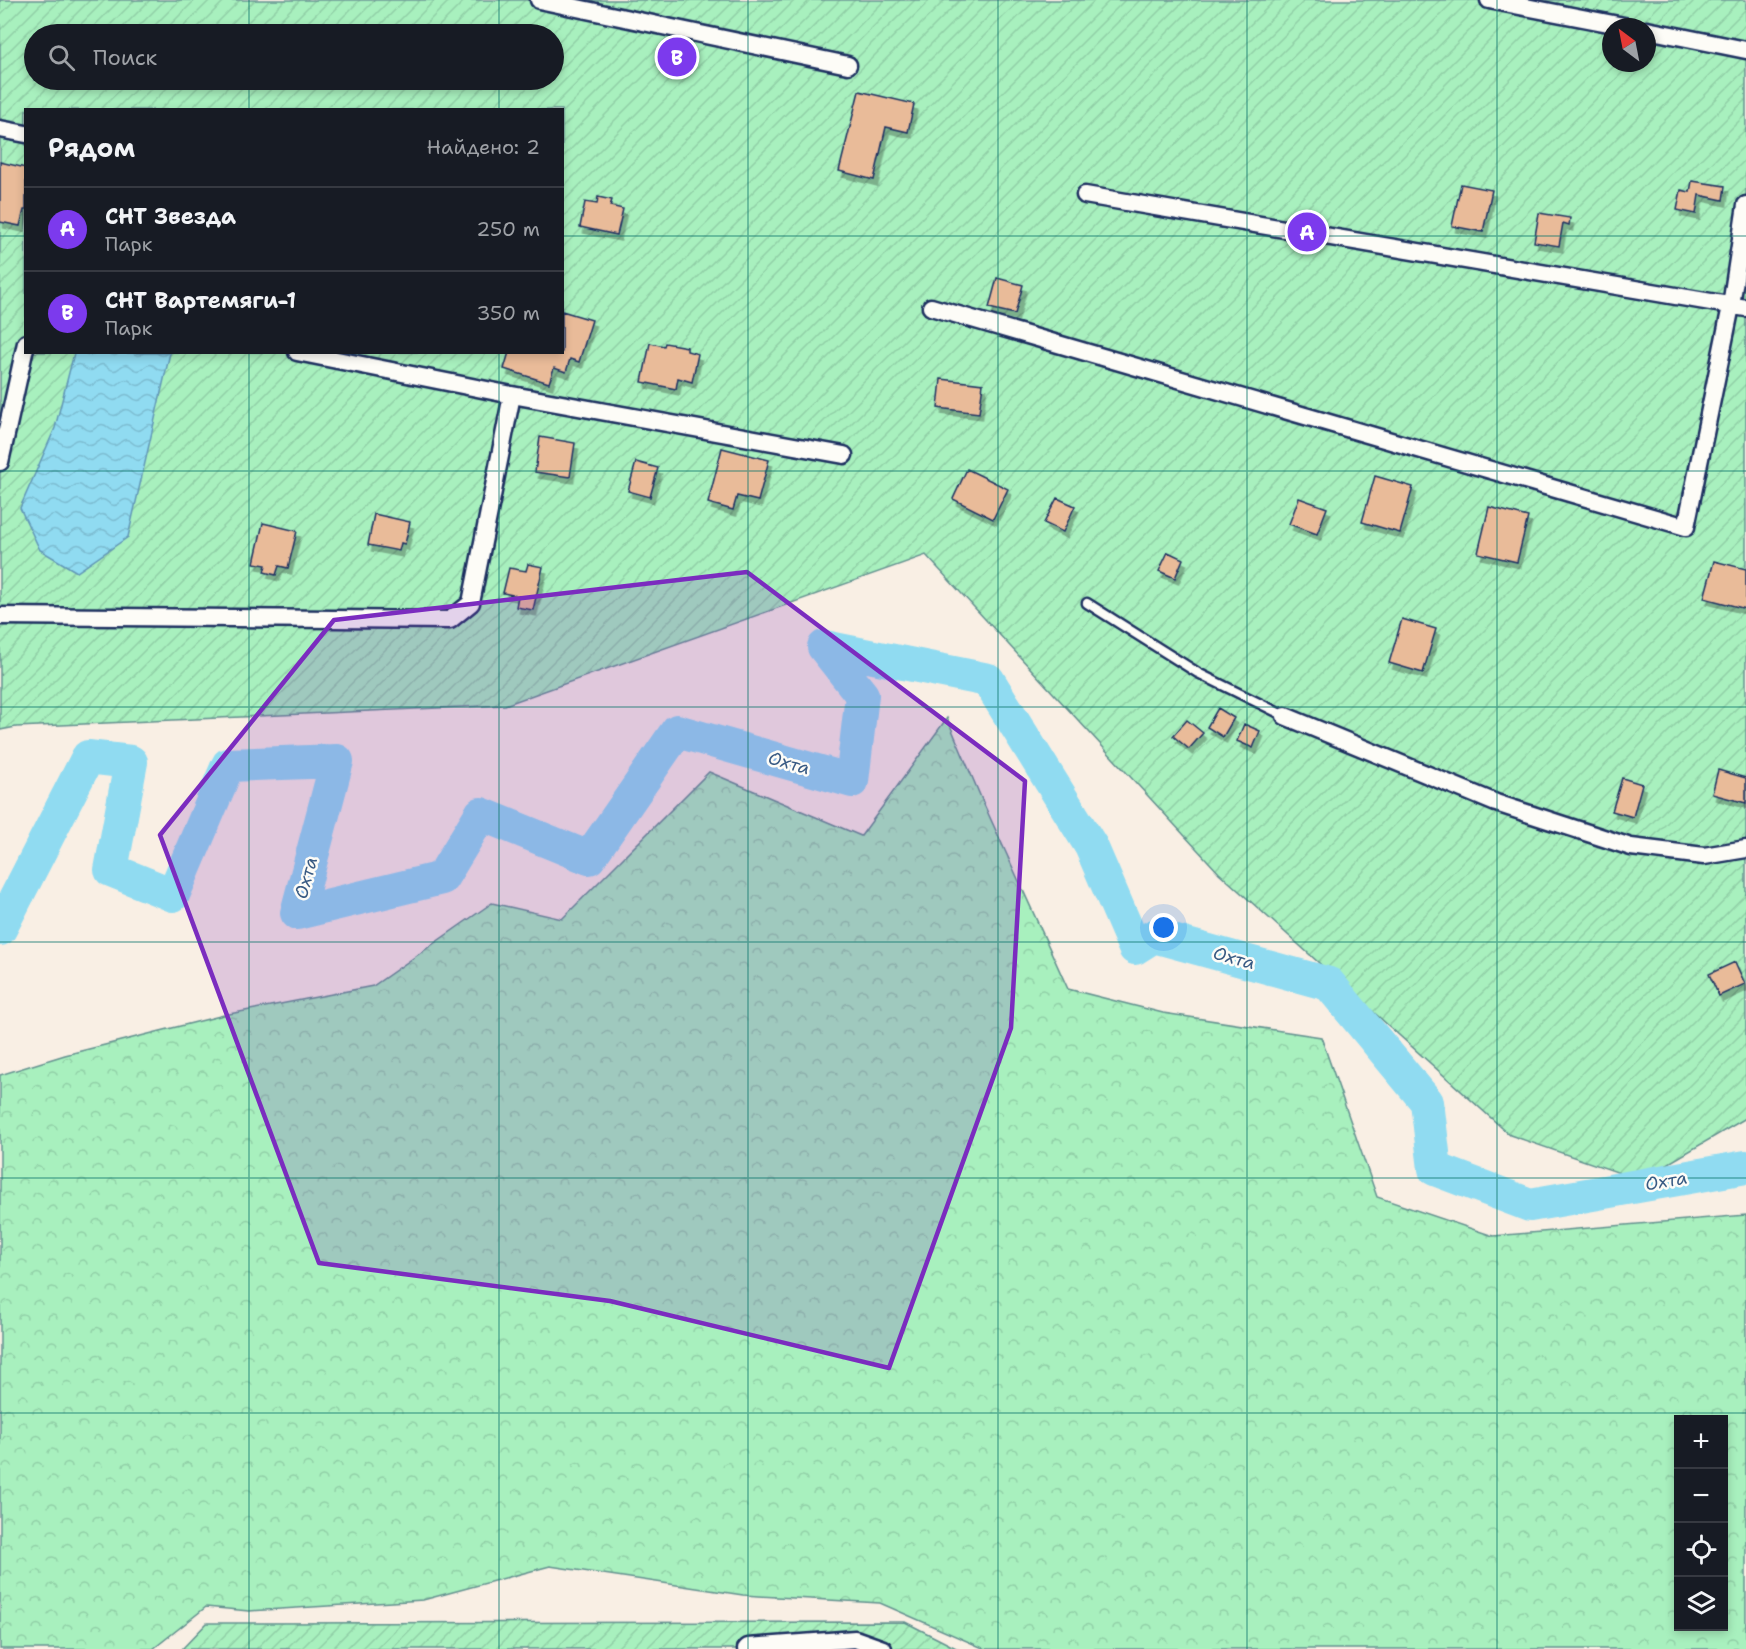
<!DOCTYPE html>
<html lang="ru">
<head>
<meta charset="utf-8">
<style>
	body { margin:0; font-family:"Shantell Sans",sans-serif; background:#242831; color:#f1f3f6 }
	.controls { position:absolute; right:18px; bottom:18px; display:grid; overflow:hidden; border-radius:0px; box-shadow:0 3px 9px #0003 }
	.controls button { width:54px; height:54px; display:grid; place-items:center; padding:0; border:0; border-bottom:2px solid #363941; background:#171b24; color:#f1f3f6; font:30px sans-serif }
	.compass { position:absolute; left:1602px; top:18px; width:54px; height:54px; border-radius:50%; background:#171b24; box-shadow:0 3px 9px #0003; rotate:328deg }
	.you { position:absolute; left:1164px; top:928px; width:21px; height:21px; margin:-15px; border:4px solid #fff; border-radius:50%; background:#1a73e8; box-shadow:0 0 0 9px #1a73e833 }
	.badge { display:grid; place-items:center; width:39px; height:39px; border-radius:50%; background:#7c3aed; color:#fff; font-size:20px; font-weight:700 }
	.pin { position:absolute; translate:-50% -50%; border:3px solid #fff; box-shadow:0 2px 6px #0006 }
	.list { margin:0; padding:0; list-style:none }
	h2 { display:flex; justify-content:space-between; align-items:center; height:78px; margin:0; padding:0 24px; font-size:26px }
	h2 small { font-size:20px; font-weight:400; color:#9ea1a6 }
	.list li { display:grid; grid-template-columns:39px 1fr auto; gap:18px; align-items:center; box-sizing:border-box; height:84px; padding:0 24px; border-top:2px solid #363941 }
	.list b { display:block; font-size:22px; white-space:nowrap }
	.list p { margin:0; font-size:20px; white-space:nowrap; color:#9ea1a6 }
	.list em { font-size:20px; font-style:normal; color:#9ea1a6 }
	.icon { flex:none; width:33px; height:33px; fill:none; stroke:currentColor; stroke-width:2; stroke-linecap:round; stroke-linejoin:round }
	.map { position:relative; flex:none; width:1746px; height:1649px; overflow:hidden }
	.search { position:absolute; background:#171b24; box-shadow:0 3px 9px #0003; left:24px; top:24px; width:540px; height:66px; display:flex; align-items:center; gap:15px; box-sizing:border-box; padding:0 21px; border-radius:33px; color:#9ea1a6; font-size:22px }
	.panel { position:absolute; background:#171b24; box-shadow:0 3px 9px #0003; left:24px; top:108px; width:540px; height:246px; border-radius:0px }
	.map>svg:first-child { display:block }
</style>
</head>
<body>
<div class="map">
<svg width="1746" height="1649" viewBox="0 0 1746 1649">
	<defs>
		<pattern id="forest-crowns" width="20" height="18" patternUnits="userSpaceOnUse" patternTransform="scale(1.5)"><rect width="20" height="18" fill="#a8f0be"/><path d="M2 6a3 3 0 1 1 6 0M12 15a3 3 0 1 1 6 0" fill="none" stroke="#90cea6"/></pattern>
		<pattern id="garden-furrows" width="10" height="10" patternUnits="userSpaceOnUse" patternTransform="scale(1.5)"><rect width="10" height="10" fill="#a8f0be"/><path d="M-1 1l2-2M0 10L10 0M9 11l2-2" fill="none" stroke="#90cea6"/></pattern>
		<pattern id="water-waves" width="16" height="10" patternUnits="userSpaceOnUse" patternTransform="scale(1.5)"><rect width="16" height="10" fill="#90dbf1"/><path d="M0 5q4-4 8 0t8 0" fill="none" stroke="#7cbcd1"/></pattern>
		<filter id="shadow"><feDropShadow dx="3.5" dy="6" stdDeviation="0" flood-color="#0004"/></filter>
	</defs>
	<rect width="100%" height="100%" fill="#f9efe4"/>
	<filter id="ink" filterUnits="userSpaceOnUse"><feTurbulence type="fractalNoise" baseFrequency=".0167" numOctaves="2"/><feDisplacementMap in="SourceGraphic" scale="12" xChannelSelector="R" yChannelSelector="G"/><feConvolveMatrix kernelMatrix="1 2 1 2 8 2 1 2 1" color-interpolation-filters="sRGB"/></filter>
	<g filter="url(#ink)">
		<path fill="url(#forest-crowns)" stroke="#62908e" stroke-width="1.5" fill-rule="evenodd" d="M 947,718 L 982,800 L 1068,989 L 1163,1013 L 1321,1037 L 1377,1197 L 1493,1236 L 1746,1215 L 1746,1649 L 985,1649 L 880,1603 L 743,1595 L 550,1566 L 423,1600 L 249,1611 L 206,1607 L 153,1649 L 0,1649 L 0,1075 L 65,1055 L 224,1015 L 373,986 L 492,903 L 562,919 L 709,772 L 861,836 ZM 1678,1420 L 1724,1420 L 1724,1626 L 1678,1626 Z"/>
		<path fill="url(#garden-furrows)" stroke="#62908e" stroke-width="1.5" fill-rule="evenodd" d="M 0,0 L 1746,0 L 1746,1118 L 1640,1180 L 1510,1135 L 1219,873 L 926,555 L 505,705 L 16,727 L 0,730 ZM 1611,27 L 1647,27 L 1647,63 L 1611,63 ZM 34,34 L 554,34 L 554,80 L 34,80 ZM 26,110 L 562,110 L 562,352 L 26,352 Z
			M 905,1622 L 958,1649 L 182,1649 L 207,1623 Z"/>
		<path fill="url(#water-waves)" stroke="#6196b6" stroke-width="1.5" d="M 74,353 L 170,353 L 128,537 L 77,572 L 40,550 L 20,508 L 55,428 Z"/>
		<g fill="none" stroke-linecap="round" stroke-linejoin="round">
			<path stroke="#90dbf1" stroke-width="34" d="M 0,929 L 88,757 L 131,762 L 111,870 L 173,895 L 228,765 L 337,761 L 297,913 L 442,878 L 481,814 L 589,858 L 677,731 L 852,781 L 862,695 L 824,647 L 988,680 L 1091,846 L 1135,948 L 1154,936 L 1329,984 L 1427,1102 L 1435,1169 L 1530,1205 L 1746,1167"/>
		</g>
		<path fill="#e9bb99" stroke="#1b2f5e" stroke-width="1.5" filter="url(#shadow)" d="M 859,91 L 914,104 L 908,132 L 886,127 L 874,180 L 839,171 Z
			M 0,162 L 26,168 L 26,210 L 24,210 L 20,226 L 0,222 Z
			M 1692,181 L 1725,186 L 1723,200 L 1699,195 L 1696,214 L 1677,210 L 1681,190 L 1690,192 Z
			M 1461,184 L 1492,190 L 1483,232 L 1452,226 Z
			M 598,197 L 612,200 L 610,206 L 623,209 L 617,235 L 580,227 L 585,202 L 597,204 Z
			M 1539,213 L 1570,218 L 1569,225 L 1563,223 L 1559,246 L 1534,242 Z
			M 997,278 L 1023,285 L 1015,314 L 989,308 Z
			M 562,311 L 592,320 L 579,362 L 570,359 L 566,372 L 554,368 L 549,383 L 504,369 L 509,352 L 562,352 Z
			M 650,343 L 664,346 L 665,343 L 687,347 L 687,351 L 698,354 L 692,382 L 678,378 L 676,389 L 642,382 Z
			M 941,379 L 983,384 L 979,413 L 938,408 Z
			M 540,437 L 575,443 L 570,477 L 535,472 Z
			M 722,448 L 769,460 L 758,501 L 737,496 L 733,510 L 708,503 Z
			M 636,462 L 658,468 L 650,497 L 628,491 Z
			M 967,469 L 1008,489 L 993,519 L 953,499 Z
			M 1375,476 L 1413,487 L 1400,533 L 1362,522 Z
			M 1057,498 L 1075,506 L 1063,532 L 1044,523 Z
			M 1299,498 L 1327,508 L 1317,534 L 1289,524 Z
			M 1489,507 L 1528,517 L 1517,562 L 1478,553 Z
			M 374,514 L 410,522 L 405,544 L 401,543 L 399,551 L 368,545 Z
			M 263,523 L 297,531 L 288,568 L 279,566 L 276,575 L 264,572 L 266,565 L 254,563 Z
			M 1168,552 L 1183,559 L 1175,578 L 1159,571 Z
			M 1714,561 L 1746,569 L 1746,609 L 1704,598 Z
			M 528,564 L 543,567 L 533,610 L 516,607 L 518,596 L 503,593 L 509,568 L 526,571 Z
			M 1402,619 L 1436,629 L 1423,673 L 1389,663 Z
			M 1218,708 L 1234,718 L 1223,737 L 1207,727 Z
			M 1187,720 L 1203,733 L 1189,749 L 1173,736 Z
			M 1244,724 L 1260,731 L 1253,748 L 1237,741 Z
			M 1718,770 L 1746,778 L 1746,803 L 1712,794 Z
			M 1622,778 L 1642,784 L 1633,817 L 1612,811 Z
			M 1735,962 L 1745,984 L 1719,996 L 1709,974 Z"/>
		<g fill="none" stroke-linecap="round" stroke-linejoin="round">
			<defs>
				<path id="service" d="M 1087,603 L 1198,673 L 1285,716"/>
				<path id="minor" d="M 539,0 L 848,65
					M 1489,0 L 1629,27
					M 1647,30 L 1746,50
					M 0,129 L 26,134
					M 1085,195 L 1746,308
					M 931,307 L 1686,527 L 1731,306 L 1746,205
					M 297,352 L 512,395 L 844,455
					M 0,462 L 26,343
					M 0,616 L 450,620 L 471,603 L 512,395
					M 1285,716 L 1496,803 L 1631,847 L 1704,856 L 1746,849
					M 746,1649 L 748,1647 L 855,1639 L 883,1649"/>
			</defs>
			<use href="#service" stroke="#1b2f5e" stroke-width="13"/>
			<use href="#minor" stroke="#1b2f5e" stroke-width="21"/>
			<use href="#service" stroke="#fdfcf7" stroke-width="8"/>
			<use href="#minor" stroke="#fdfcf7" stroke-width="16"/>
		</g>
	</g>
	<path fill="#7b2cbf" fill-opacity="0.2" stroke="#7b2cbf" stroke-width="4.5" stroke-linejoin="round" d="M 747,572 L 1025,781 L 1011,1028 L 889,1368 L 610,1301 L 319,1263 L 160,835 L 334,620 Z"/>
	<path fill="none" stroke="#0f766e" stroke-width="1.5" stroke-opacity="0.55" d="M 249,0 L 249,34M 499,0 L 499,34M 748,0 L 748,1649M 998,0 L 998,1649M 1247,0 L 1247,1649M 1497,0 L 1497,1649M 249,80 L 249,110M 499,80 L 499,110M 0,236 L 26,236M 562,236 L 1746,236M 249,352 L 249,1649M 499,352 L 499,1649M 0,471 L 1746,471M 0,707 L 1746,707M 0,942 L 1746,942M 0,1178 L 1746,1178M 0,1413 L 1746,1413"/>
	<g text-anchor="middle" stroke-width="5" stroke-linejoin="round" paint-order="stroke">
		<g font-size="18" font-style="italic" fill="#385a83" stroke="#fdfcf7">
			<text transform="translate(789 763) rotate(16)" y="6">Охта</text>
			<text transform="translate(306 878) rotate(-75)" y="6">Охта</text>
			<text transform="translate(1234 958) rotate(15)" y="6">Охта</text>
			<text transform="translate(1666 1181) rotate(-10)" y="6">Охта</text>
		</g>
	</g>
</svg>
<div class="controls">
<button>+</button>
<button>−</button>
<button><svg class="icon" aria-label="locate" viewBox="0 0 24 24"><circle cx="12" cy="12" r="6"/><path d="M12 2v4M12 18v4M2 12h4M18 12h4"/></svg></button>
<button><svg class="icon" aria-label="layers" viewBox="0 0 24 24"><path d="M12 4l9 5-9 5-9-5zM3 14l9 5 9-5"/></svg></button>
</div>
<svg class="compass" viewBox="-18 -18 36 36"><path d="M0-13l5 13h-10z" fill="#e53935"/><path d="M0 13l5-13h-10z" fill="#9ea1a6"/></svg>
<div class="you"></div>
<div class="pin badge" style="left:1307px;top:232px">A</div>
<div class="pin badge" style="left:677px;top:57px">B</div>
<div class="search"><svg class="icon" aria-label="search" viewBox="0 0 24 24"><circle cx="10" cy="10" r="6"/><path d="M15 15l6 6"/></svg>Поиск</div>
<section class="panel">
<h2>Рядом<small>Найдено: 2</small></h2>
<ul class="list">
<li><span class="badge">A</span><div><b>СНТ Звезда</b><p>Парк</p></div><em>250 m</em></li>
<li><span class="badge">B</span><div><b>СНТ Вартемяги-1</b><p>Парк</p></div><em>350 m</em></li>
</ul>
</section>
</div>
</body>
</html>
